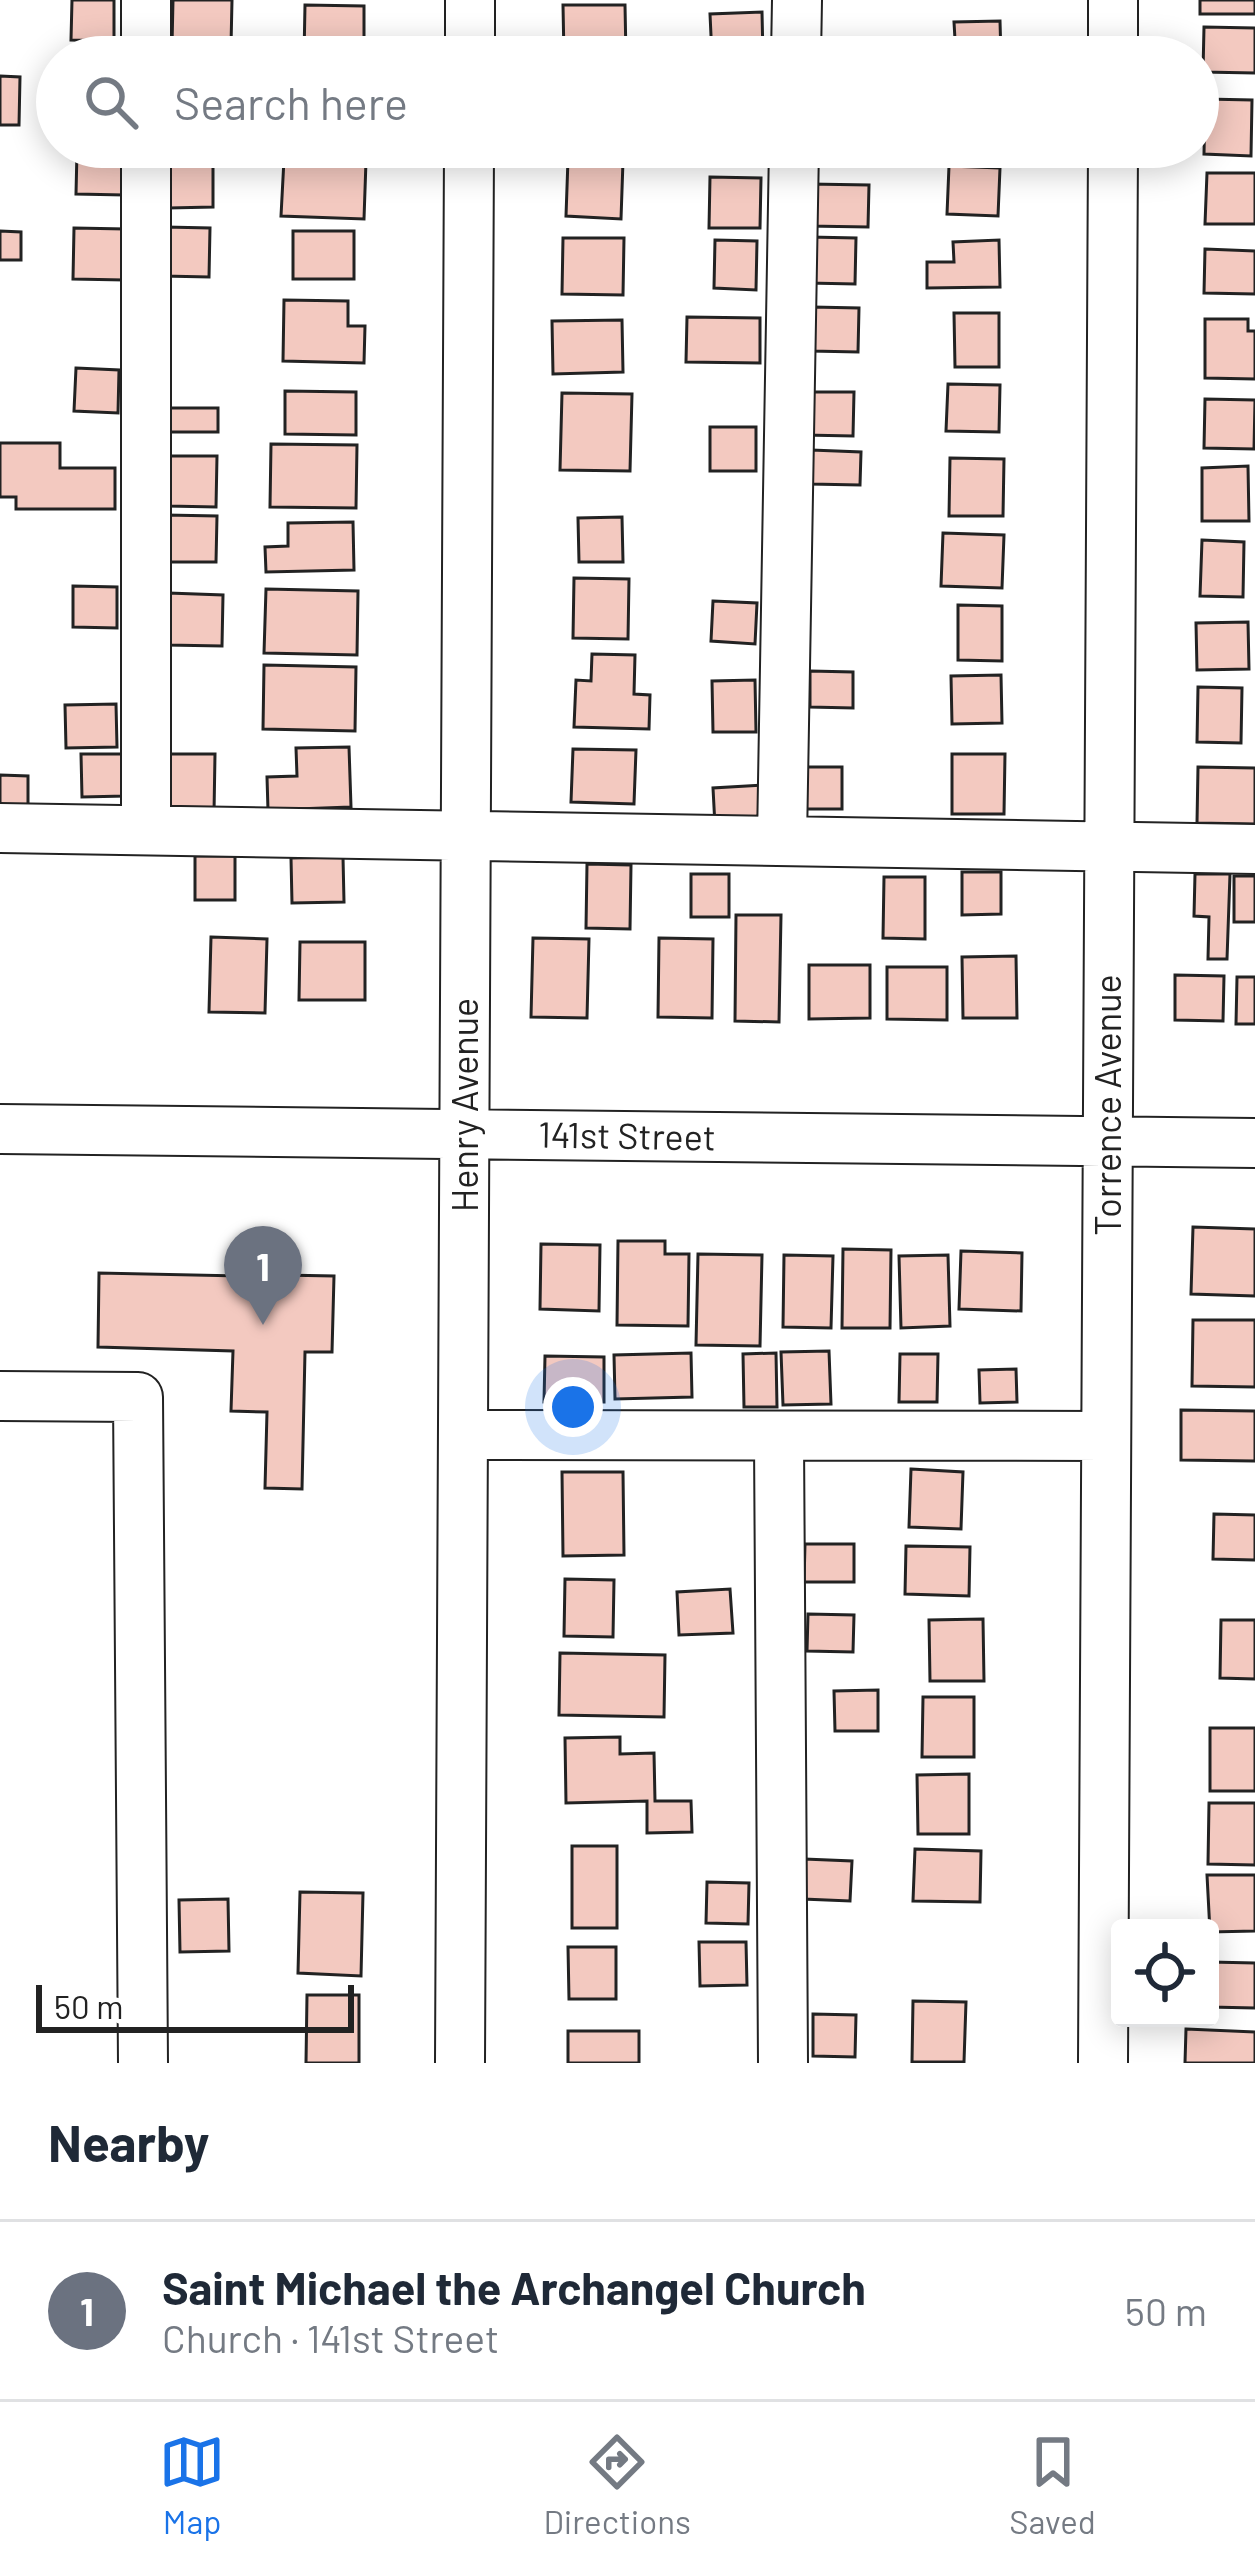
<!DOCTYPE html>
<html lang="en">
<head>
<meta charset="utf-8">
<style>
	body { margin:0; font-family:Barlow,sans-serif; background:#f2f2f3; color:#1f2937 }
	.controls { position:absolute; right:36px; bottom:36px; display:grid; overflow:hidden; border-radius:12px; box-shadow:0 6px 30px #0003 }
	.controls button { width:108px; height:108px; display:grid; place-items:center; padding:0; border:0; border-bottom:3px solid #e0e1e3; background:#fff; color:#1f2937; font:60px sans-serif }
	.scale { position:absolute; left:36px; bottom:30px; width:318px; box-sizing:border-box; padding-left:12px; border:6px solid #222; border-top:0; font-size:33px; line-height:42px; white-space:nowrap; color:#222; -webkit-text-stroke:9px #fff; paint-order:stroke }
	.you { position:absolute; left:573px; top:1407px; width:42px; height:42px; margin:-30px; border:9px solid #fff; border-radius:50%; background:#1a73e8; box-shadow:0 0 0 18px #1a73e833 }
	.badge { display:grid; place-items:center; width:78px; height:78px; border-radius:50%; background:#1a73e8; color:#fff; font-size:39px; font-weight:700 }
	.pin { position:absolute; translate:-50% -99px; filter:drop-shadow(0 3px 6px #0008) }
	.pin::after { content:''; position:absolute; top:63px; width:42px; height:36px; background:inherit; clip-path:polygon(0 0,100% 0,50% 100%) }
	.list { margin:0; padding:0; list-style:none }
	h2 { display:flex; justify-content:space-between; align-items:center; height:156px; margin:0; padding:0 48px; font-size:51px }
	h2 small { font-size:39px; font-weight:400; color:#747a83 }
	.list li { display:grid; grid-template-columns:78px 1fr auto; gap:36px; align-items:center; box-sizing:border-box; height:180px; padding:0 48px; border-top:3px solid #e0e1e3 }
	.list b { display:block; font-size:45px; white-space:nowrap }
	.list p { margin:0; font-size:39px; white-space:nowrap; color:#747a83 }
	.list em { font-size:39px; font-style:normal; color:#747a83 }
	.icon { flex:none; width:66px; height:66px; fill:none; stroke:currentColor; stroke-width:2; stroke-linecap:round; stroke-linejoin:round }
	.map { position:relative; flex:none; width:1255px; height:2063px; overflow:hidden }
	.search { position:absolute; background:#fff; box-shadow:0 6px 30px #0003; left:36px; right:36px; top:36px; height:132px; display:flex; align-items:center; gap:30px; box-sizing:border-box; padding:0 42px; border-radius:66px; color:#747a83; font-size:45px }
	.sheet { height:336px; background:#fff }
	nav { display:flex; justify-content:space-around; align-items:center; box-sizing:border-box; height:168px; border-top:3px solid #e0e1e3; background:#fff; font-size:33px; color:#747a83 }
	nav a { display:grid; justify-items:center; gap:6px }
	nav .on { color:#1a73e8 }
	.map>svg:first-child { display:block }
</style>
</head>
<body>
<div class="map">
<svg width="1255" height="2063" viewBox="0 0 1255 2063">
	<rect width="100%" height="100%" fill="#fff"/>
	<path fill="#f3c9c0" stroke="#222" stroke-width="3" d="M 72,0 L 114,0 L 114,41 L 71,40 Z
		M 173,0 L 232,0 L 231,46 L 172,45 Z
		M 1200,0 L 1255,0 L 1255,14 L 1200,14 Z
		M 305,5 L 364,6 L 364,57 L 304,57 Z
		M 563,5 L 625,5 L 626,57 L 564,57 Z
		M 762,12 L 763,57 L 712,57 L 710,14 Z
		M 1000,21 L 1001,57 L 956,57 L 954,22 Z
		M 1204,27 L 1255,28 L 1255,73 L 1203,72 Z
		M 812,44 L 856,45 L 856,57 L 812,57 Z
		M 0,76 L 20,77 L 19,125 L 0,125 Z
		M 1205,99 L 1252,100 L 1251,156 L 1204,154 Z
		M 77,151 L 125,152 L 124,195 L 76,194 Z
		M 284,159 L 366,161 L 364,219 L 281,216 Z
		M 568,159 L 623,161 L 621,219 L 566,216 Z
		M 213,160 L 213,207 L 169,208 L 169,161 Z
		M 949,166 L 1000,168 L 998,216 L 947,214 Z
		M 1207,173 L 1255,173 L 1255,224 L 1205,224 Z
		M 710,177 L 761,178 L 760,228 L 709,228 Z
		M 809,184 L 869,185 L 868,227 L 808,226 Z
		M 165,227 L 210,228 L 209,277 L 163,276 Z
		M 74,228 L 125,229 L 124,280 L 73,279 Z
		M 0,231 L 21,232 L 21,260 L 0,260 Z
		M 293,231 L 354,231 L 354,279 L 293,279 Z
		M 809,237 L 856,238 L 855,284 L 808,283 Z
		M 563,238 L 624,238 L 623,295 L 562,294 Z
		M 715,240 L 757,241 L 756,290 L 714,288 Z
		M 999,240 L 1000,287 L 927,288 L 927,262 L 954,262 L 953,242 Z
		M 1205,249 L 1255,251 L 1255,294 L 1204,293 Z
		M 284,300 L 348,301 L 348,326 L 365,326 L 364,363 L 283,361 Z
		M 812,307 L 859,308 L 858,352 L 811,351 Z
		M 954,313 L 999,313 L 999,367 L 955,367 Z
		M 687,317 L 760,318 L 760,363 L 686,362 Z
		M 1205,319 L 1248,319 L 1248,331 L 1255,331 L 1255,379 L 1205,378 Z
		M 622,320 L 623,372 L 553,374 L 552,321 Z
		M 76,368 L 119,370 L 118,413 L 74,411 Z
		M 948,384 L 1000,385 L 999,432 L 946,431 Z
		M 285,391 L 356,392 L 356,435 L 285,434 Z
		M 805,392 L 854,392 L 853,436 L 804,435 Z
		M 562,393 L 632,394 L 630,471 L 560,470 Z
		M 1205,399 L 1255,400 L 1254,449 L 1204,448 Z
		M 169,408 L 218,408 L 218,432 L 170,432 Z
		M 710,427 L 756,427 L 756,471 L 710,471 Z
		M 0,443 L 60,443 L 60,468 L 115,468 L 115,509 L 16,509 L 16,497 L 0,497 Z
		M 271,444 L 357,445 L 356,508 L 270,507 Z
		M 811,450 L 861,452 L 860,485 L 810,484 Z
		M 169,456 L 217,456 L 216,507 L 168,506 Z
		M 950,458 L 1004,459 L 1003,516 L 949,516 Z
		M 1248,466 L 1249,521 L 1202,521 L 1202,468 Z
		M 165,515 L 217,516 L 216,562 L 164,562 Z
		M 622,517 L 623,562 L 579,562 L 578,518 Z
		M 353,522 L 354,570 L 266,572 L 265,547 L 288,546 L 288,523 Z
		M 943,533 L 1004,535 L 1002,588 L 941,586 Z
		M 1202,540 L 1244,542 L 1243,597 L 1200,596 Z
		M 574,578 L 629,579 L 628,639 L 573,638 Z
		M 73,586 L 117,587 L 117,628 L 73,627 Z
		M 266,589 L 358,591 L 357,655 L 264,653 Z
		M 168,593 L 223,595 L 222,646 L 167,645 Z
		M 713,601 L 757,603 L 755,644 L 711,641 Z
		M 958,605 L 1002,606 L 1002,661 L 958,660 Z
		M 1248,622 L 1249,669 L 1197,670 L 1196,623 Z
		M 592,654 L 635,655 L 634,694 L 650,695 L 649,729 L 574,727 L 576,680 L 591,681 Z
		M 264,665 L 356,667 L 355,731 L 263,729 Z
		M 810,671 L 853,672 L 853,708 L 810,707 Z
		M 1001,675 L 1002,723 L 952,724 L 951,676 Z
		M 755,680 L 756,732 L 713,732 L 712,681 Z
		M 1198,687 L 1242,688 L 1241,743 L 1197,742 Z
		M 116,704 L 117,747 L 66,748 L 65,705 Z
		M 349,747 L 351,807 L 268,810 L 267,777 L 297,776 L 296,748 Z
		M 573,749 L 636,750 L 634,804 L 571,802 Z
		M 81,754 L 124,754 L 125,796 L 82,797 Z
		M 165,754 L 215,754 L 214,813 L 165,812 Z
		M 952,754 L 1005,754 L 1004,814 L 952,814 Z
		M 806,767 L 842,767 L 842,809 L 806,809 Z
		M 1198,767 L 1255,768 L 1255,824 L 1197,823 Z
		M 0,775 L 28,776 L 28,807 L 0,806 Z
		M 764,785 L 765,825 L 715,826 L 713,788 Z
		M 195,856 L 235,856 L 235,900 L 195,900 Z
		M 343,857 L 344,902 L 292,903 L 291,858 Z
		M 587,864 L 631,865 L 630,929 L 586,928 Z
		M 962,872 L 1001,872 L 1001,914 L 962,915 Z
		M 691,874 L 729,874 L 729,917 L 691,917 Z
		M 1195,874 L 1230,874 L 1227,959 L 1208,959 L 1209,917 L 1194,916 Z
		M 1234,876 L 1255,876 L 1255,922 L 1234,922 Z
		M 884,877 L 925,877 L 925,939 L 883,938 Z
		M 736,915 L 781,915 L 779,1022 L 735,1021 Z
		M 211,937 L 267,939 L 265,1013 L 209,1012 Z
		M 533,938 L 589,939 L 587,1018 L 531,1017 Z
		M 659,938 L 713,939 L 712,1018 L 658,1017 Z
		M 300,942 L 365,942 L 365,1000 L 299,1000 Z
		M 1016,956 L 1017,1018 L 963,1018 L 962,957 Z
		M 809,965 L 870,965 L 870,1018 L 809,1019 Z
		M 887,967 L 947,967 L 947,1020 L 887,1019 Z
		M 1175,975 L 1224,976 L 1223,1021 L 1175,1020 Z
		M 1237,977 L 1255,977 L 1255,1024 L 1236,1024 Z
		M 1193,1227 L 1255,1229 L 1255,1296 L 1191,1294 Z
		M 618,1241 L 665,1241 L 665,1254 L 689,1254 L 688,1326 L 617,1325 Z
		M 541,1244 L 600,1245 L 599,1311 L 540,1309 Z
		M 843,1249 L 891,1250 L 890,1328 L 842,1328 Z
		M 241,1251 L 283,1252 L 282,1275 L 334,1276 L 332,1352 L 305,1352 L 302,1489 L 265,1488 L 267,1412 L 231,1411 L 233,1351 L 98,1347 L 99,1273 L 240,1276 Z
		M 961,1251 L 1022,1253 L 1021,1311 L 959,1309 Z
		M 698,1254 L 762,1255 L 760,1346 L 696,1345 Z
		M 784,1255 L 833,1256 L 831,1328 L 783,1327 Z
		M 948,1255 L 950,1326 L 901,1328 L 899,1256 Z
		M 1193,1320 L 1255,1320 L 1255,1387 L 1192,1386 Z
		M 829,1351 L 831,1404 L 783,1405 L 781,1352 Z
		M 691,1353 L 692,1397 L 615,1399 L 614,1355 Z
		M 776,1353 L 777,1407 L 744,1407 L 743,1354 Z
		M 900,1354 L 938,1354 L 937,1402 L 899,1402 Z
		M 545,1356 L 604,1357 L 604,1402 L 544,1402 Z
		M 1016,1369 L 1017,1402 L 980,1403 L 979,1370 Z
		M 1181,1410 L 1255,1411 L 1255,1461 L 1181,1460 Z
		M 911,1469 L 963,1472 L 961,1529 L 909,1527 Z
		M 562,1472 L 623,1472 L 624,1555 L 563,1556 Z
		M 1214,1514 L 1255,1515 L 1255,1560 L 1213,1559 Z
		M 805,1544 L 854,1544 L 854,1582 L 804,1582 Z
		M 906,1546 L 970,1547 L 969,1596 L 905,1594 Z
		M 565,1579 L 614,1580 L 613,1637 L 564,1636 Z
		M 730,1589 L 733,1633 L 679,1635 L 677,1592 Z
		M 808,1614 L 854,1615 L 853,1652 L 807,1651 Z
		M 983,1619 L 984,1681 L 930,1681 L 929,1620 Z
		M 1221,1620 L 1255,1620 L 1255,1679 L 1220,1678 Z
		M 560,1653 L 665,1655 L 664,1717 L 559,1715 Z
		M 878,1690 L 878,1731 L 835,1731 L 834,1691 Z
		M 923,1697 L 974,1697 L 974,1757 L 922,1757 Z
		M 1210,1728 L 1255,1728 L 1255,1791 L 1210,1791 Z
		M 620,1737 L 620,1754 L 654,1753 L 655,1801 L 691,1801 L 692,1832 L 647,1833 L 647,1801 L 566,1803 L 565,1738 Z
		M 969,1774 L 969,1834 L 918,1834 L 917,1775 Z
		M 1209,1803 L 1255,1803 L 1255,1865 L 1208,1864 Z
		M 572,1846 L 617,1846 L 617,1928 L 572,1928 Z
		M 915,1849 L 981,1851 L 980,1902 L 913,1901 Z
		M 804,1859 L 852,1861 L 850,1901 L 803,1899 Z
		M 1207,1875 L 1255,1875 L 1255,1931 L 1210,1932 Z
		M 707,1882 L 749,1883 L 748,1924 L 706,1923 Z
		M 300,1892 L 363,1893 L 361,1976 L 298,1973 Z
		M 228,1899 L 229,1951 L 180,1952 L 179,1900 Z
		M 699,1942 L 746,1942 L 747,1985 L 700,1986 Z
		M 568,1947 L 616,1947 L 616,1999 L 569,1999 Z
		M 1210,1962 L 1255,1963 L 1255,2008 L 1210,2007 Z
		M 307,1995 L 359,1995 L 359,2063 L 306,2063 Z
		M 913,2001 L 966,2002 L 964,2062 L 912,2062 Z
		M 813,2014 L 856,2015 L 855,2057 L 813,2056 Z
		M 1186,2029 L 1255,2032 L 1255,2063 L 1185,2063 Z
		M 568,2031 L 639,2031 L 639,2063 L 568,2063 Z"/>
	<g fill="none" stroke-linecap="round" stroke-linejoin="round">
		<defs>
			<path id="minor" d="M 146,0 L 146,57
				M 470,57 L 470,0
				M 796,57 L 797,0
				M 1113,57 L 1113,0
				M 146,147 L 146,830
				M 0,828 L 1255,849
				M 782,840 L 794,147
				M 0,1129 L 1255,1143
				M 0,1396 L 138,1397 L 143,2063
				M 463,1435 L 1106,1436
				M 779,1439 L 783,2063
				M 460,2063 L 469,147
				M 1103,2063 L 1113,147"/>
		</defs>
		<use href="#minor" stroke="#222" stroke-width="52"/>
		<use href="#minor" stroke="#fff" stroke-width="48"/>
	</g>
	<g text-anchor="middle" stroke-width="9" stroke-linejoin="round" paint-order="stroke">
		<g font-size="36" fill="#222" stroke="#fff">
			<text transform="translate(465 1105) rotate(-90)" y="13">Henry Avenue</text>
			<text transform="translate(1108 1105) rotate(-90)" y="13">Torrence Avenue</text>
			<text transform="translate(627 1136) rotate(1)" y="13">141st Street</text>
		</g>
	</g>
</svg>
<div class="controls">
<button><svg class="icon" aria-label="locate" viewBox="0 0 24 24"><circle cx="12" cy="12" r="6"/><path d="M12 2v4M12 18v4M2 12h4M18 12h4"/></svg></button>
</div>
<div class="scale">50 m</div>
<div class="you"></div>
<div class="pin badge" style="left:263px;top:1325px;background:#6b7280">1</div>
<div class="search"><svg class="icon" aria-label="search" viewBox="0 0 24 24"><circle cx="10" cy="10" r="6"/><path d="M15 15l6 6"/></svg>Search here</div>
</div>
<section class="sheet">
<h2>Nearby<small></small></h2>
<ul class="list">
<li><span class="badge" style="background:#6b7280">1</span><div><b>Saint Michael the Archangel Church</b><p>Church · 141st Street</p></div><em>50 m</em></li>
</ul>
</section>
<nav>
<a class="on"><svg class="icon" aria-label="map" viewBox="0 0 24 24"><path d="M3 6l6-2 6 2 6-2v14l-6 2-6-2-6 2zM9 4v14M15 6v14"/></svg>Map</a>
<a><svg class="icon" aria-label="directions" viewBox="0 0 24 24"><path d="M12 3l9 9-9 9-9-9zM9 14v-3h6M13 9l2 2-2 2"/></svg>Directions</a>
<a><svg class="icon" aria-label="saved" viewBox="0 0 24 24"><path d="M7 4h10v16l-5-4-5 4z"/></svg>Saved</a>
</nav>
</body>
</html>
